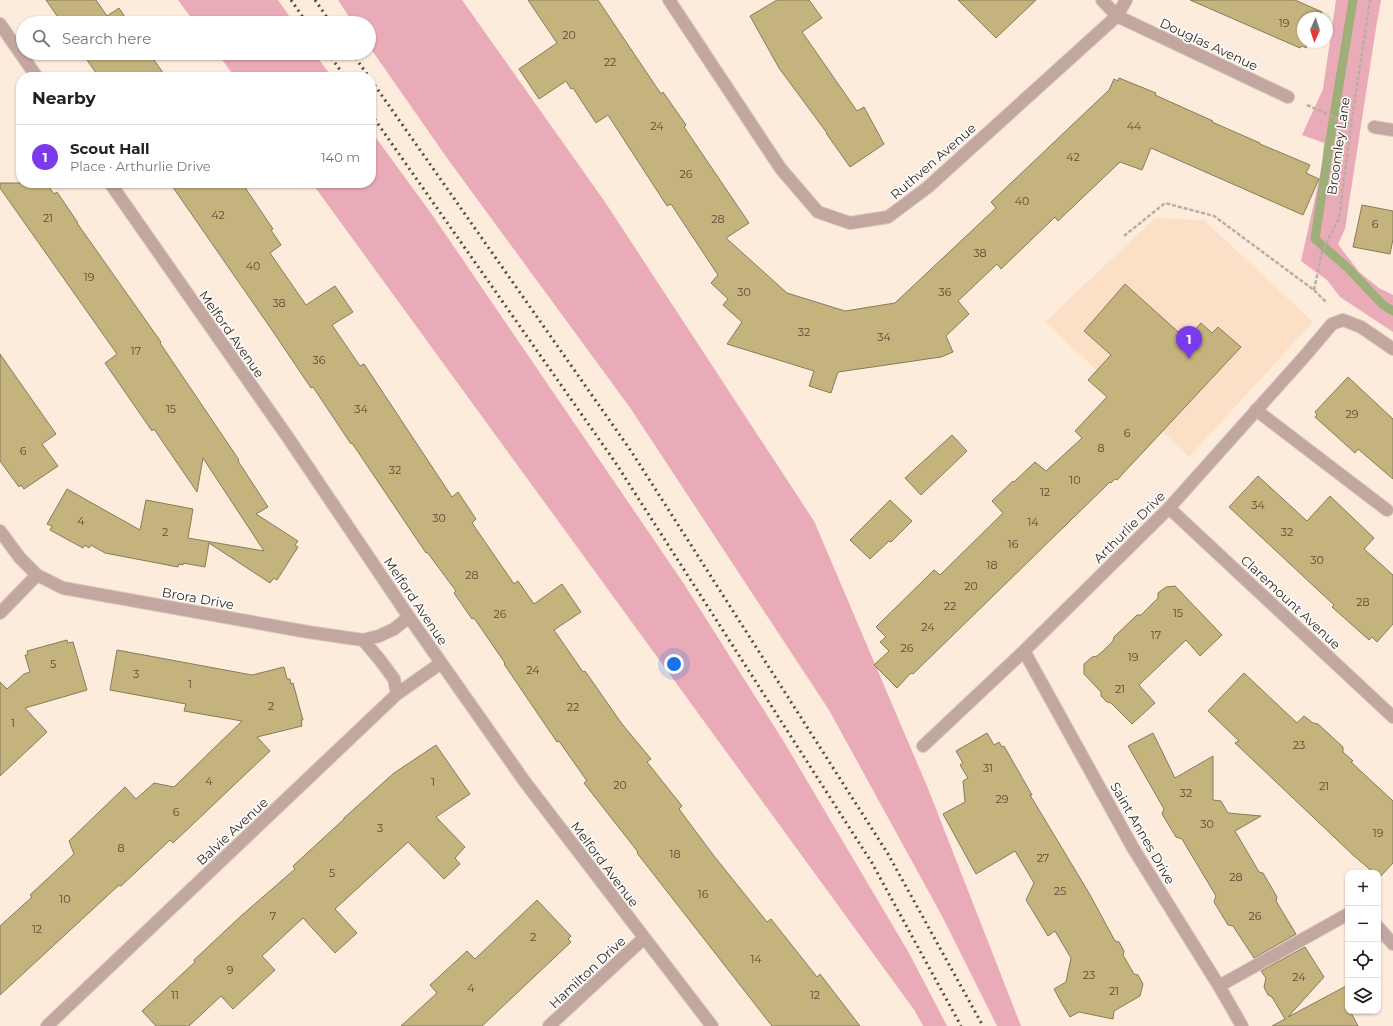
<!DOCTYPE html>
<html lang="en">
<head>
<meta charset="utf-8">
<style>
	body { margin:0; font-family:Montserrat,sans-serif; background:#f2f2f2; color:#222 }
	.controls { position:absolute; right:12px; bottom:12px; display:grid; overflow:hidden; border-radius:8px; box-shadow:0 1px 3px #0004 }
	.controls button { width:36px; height:36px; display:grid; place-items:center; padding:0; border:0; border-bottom:1px solid #e0e0e0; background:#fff; color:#222; font:20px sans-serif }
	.compass { position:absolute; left:1297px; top:12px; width:36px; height:36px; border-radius:50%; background:#fff; box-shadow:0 1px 3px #0004; rotate:183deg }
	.you { position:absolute; left:674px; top:664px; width:14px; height:14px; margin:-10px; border:3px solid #fff; border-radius:50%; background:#1a73e8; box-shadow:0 0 0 6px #1a73e833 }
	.badge { display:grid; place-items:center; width:26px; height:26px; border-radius:50%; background:#7c3aed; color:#fff; font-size:13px; font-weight:700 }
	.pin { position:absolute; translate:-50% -33px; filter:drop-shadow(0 1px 2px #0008) }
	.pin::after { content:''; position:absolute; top:21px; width:14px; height:12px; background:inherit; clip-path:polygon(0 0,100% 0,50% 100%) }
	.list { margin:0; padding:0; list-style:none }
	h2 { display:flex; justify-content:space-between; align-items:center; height:52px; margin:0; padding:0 16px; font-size:17px }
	h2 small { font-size:13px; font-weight:400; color:#767676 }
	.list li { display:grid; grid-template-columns:26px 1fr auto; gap:12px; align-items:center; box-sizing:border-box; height:64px; padding:0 16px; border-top:1px solid #e0e0e0 }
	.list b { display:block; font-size:15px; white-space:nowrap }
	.list p { margin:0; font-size:13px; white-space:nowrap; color:#767676 }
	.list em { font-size:13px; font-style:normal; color:#767676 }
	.icon { flex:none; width:22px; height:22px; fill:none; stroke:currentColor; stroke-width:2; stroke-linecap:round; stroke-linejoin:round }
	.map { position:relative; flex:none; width:1393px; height:1026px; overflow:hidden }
	.search { position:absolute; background:#fff; box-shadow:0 1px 3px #0004; left:16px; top:16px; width:360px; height:44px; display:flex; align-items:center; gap:10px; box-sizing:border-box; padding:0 14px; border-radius:22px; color:#767676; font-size:15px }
	.panel { position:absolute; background:#fff; box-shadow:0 1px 3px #0004; left:16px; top:72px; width:360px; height:116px; border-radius:16px }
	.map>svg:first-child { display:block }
</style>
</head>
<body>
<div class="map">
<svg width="1393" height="1026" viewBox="0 0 1393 1026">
	<rect width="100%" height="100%" fill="#fdebdc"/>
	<path fill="#fbe0c7" d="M 1155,218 L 1204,220 L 1313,322 L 1189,457 L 1045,322 Z"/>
	<path fill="#e9abb7" d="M 178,0 L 278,0 L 294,23 L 195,23 Z
		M 338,0 L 462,0 L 605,202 L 814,521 L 929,791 L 1021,1026 L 997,1026 L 942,916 L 829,710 L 631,409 L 447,158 L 369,46 L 369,23 L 353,23 Z
		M 1336,0 L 1381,0 L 1376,28 L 1345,229 L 1338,244 L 1359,272 L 1379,288 L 1393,295 L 1393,332 L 1340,297 L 1327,280 L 1301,261 L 1322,167 L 1324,143 L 1302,135 L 1323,89 Z
		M 217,53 L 314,53 L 332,77 L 235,77 Z
		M 371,131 L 433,216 L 684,584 L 784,742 L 909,953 L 947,1026 L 923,1026 L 915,1011 L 312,183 L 371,183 Z"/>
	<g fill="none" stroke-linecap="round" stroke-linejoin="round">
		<path stroke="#9faf7a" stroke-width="9" d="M 1353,0 L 1330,140 L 1315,239 L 1349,269 L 1383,305 L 1393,311"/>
	</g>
	<path fill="#c4b37c" stroke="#857c5c" d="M 46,0 L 96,0 L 107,16 L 119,8 L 129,23 L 62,23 Z
		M 528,0 L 598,0 L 661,94 L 663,92 L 686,125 L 684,127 L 749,223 L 726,238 L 787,293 L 845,311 L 895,303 L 996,208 L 991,202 L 1109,90 L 1114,79 L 1118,81 L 1119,78 L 1156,93 L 1155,95 L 1213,121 L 1212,122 L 1260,143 L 1260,144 L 1310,165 L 1306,173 L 1319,179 L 1303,215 L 1151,148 L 1142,170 L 1120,162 L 1058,221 L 1055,217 L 1001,269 L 997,264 L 958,301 L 969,314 L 946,336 L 953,352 L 941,357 L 838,372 L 831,393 L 809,386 L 814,371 L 727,344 L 742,322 L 723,305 L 728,299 L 711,283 L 718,275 L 671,204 L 667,206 L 608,115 L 596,123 L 573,88 L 571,89 L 566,81 L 539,99 L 519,69 L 557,43 Z
		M 777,0 L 809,0 L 822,18 L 802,32 L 857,111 L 864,107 L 884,144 L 850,167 L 826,133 L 827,133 L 779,68 L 750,16 Z
		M 958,0 L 1036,0 L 996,38 Z
		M 1190,0 L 1295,0 L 1322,12 L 1319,18 L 1303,18 L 1303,42 L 1309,42 L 1306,48 L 1302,46 L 1300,48 Z
		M 82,53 L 149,53 L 166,77 L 99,77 Z
		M 0,183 L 46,183 L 54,194 L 57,192 L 78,223 L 77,223 L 161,342 L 160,343 L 239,460 L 238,461 L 268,507 L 256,514 L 298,541 L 295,545 L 298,547 L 277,580 L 274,578 L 270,583 L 209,543 L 205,567 L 183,563 L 183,565 L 179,564 L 178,567 L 105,553 L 91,545 L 89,548 L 85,545 L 83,548 L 50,530 L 52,526 L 47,524 L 67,489 L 140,530 L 146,500 L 193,509 L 188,538 L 264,551 L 203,458 L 197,492 L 154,429 L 152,431 L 105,363 L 117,354 L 0,188 Z
		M 170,183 L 242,183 L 273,229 L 271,230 L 281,245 L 270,253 L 306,305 L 335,286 L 353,312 L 332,325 L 360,366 L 364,364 L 452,497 L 458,492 L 476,519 L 472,523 L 514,584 L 518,581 L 534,604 L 562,584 L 581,612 L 554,630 L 583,672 L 585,671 L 622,724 L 651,759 L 647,762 L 682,806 L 679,809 L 714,856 L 767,922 L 771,919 L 817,977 L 820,974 L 860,1026 L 772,1026 L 637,853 L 638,852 L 584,783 L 587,781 L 559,741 L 557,742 L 504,664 L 505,663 L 474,618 L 472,619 L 454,593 L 456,591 L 427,552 L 426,553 L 352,443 L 351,444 L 313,387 L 311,388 L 274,333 Z
		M 1362,205 L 1393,211 L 1393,239 L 1390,254 L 1353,247 Z
		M 1125,284 L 1186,339 L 1201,323 L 1212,333 L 1218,327 L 1241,347 L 1117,480 L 1115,479 L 1111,483 L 1110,482 L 913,674 L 911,673 L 897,688 L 874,665 L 889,651 L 880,642 L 886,637 L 876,627 L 934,570 L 940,575 L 1003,513 L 992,501 L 1013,481 L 1014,482 L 1035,462 L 1046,471 L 1082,438 L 1075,431 L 1107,397 L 1088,380 L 1111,355 L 1084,331 Z
		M 0,354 L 56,434 L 42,444 L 58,466 L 24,489 L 21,485 L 19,487 L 0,461 Z
		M 1348,377 L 1393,419 L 1393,479 L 1358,449 L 1355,453 L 1315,417 L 1317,415 L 1315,412 Z
		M 952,435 L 967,451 L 921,495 L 905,478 Z
		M 1258,476 L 1307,521 L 1330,496 L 1374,538 L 1364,549 L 1393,575 L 1393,624 L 1377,642 L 1372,637 L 1369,640 L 1332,607 L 1334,605 L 1229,507 Z
		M 890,500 L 912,521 L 891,542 L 889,541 L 870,559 L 850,540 Z
		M 1175,586 L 1222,635 L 1200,656 L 1186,640 L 1139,685 L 1155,703 L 1132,724 L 1111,703 L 1107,702 L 1101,696 L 1101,692 L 1084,674 L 1084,664 L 1092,657 L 1097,656 L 1104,650 L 1113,641 L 1114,637 L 1137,615 L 1141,615 L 1158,598 L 1158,593 L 1166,587 Z
		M 67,640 L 68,643 L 73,642 L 87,690 L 25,708 L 47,732 L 0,776 L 0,682 L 7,689 L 24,674 L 30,672 L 25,655 L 28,655 L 27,651 Z
		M 117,650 L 252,675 L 284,667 L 287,679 L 290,679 L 291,684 L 293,683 L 303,720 L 301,720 L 302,726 L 257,737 L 270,751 L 173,843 L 170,840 L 121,886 L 119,885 L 0,995 L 0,926 L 32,897 L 30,895 L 74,854 L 69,841 L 125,787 L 136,799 L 154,783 L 174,787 L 242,721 L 184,711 L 186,704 L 110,690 Z
		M 1244,673 L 1297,723 L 1304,716 L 1313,723 L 1318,724 L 1343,747 L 1343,752 L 1353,761 L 1351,762 L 1393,801 L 1393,863 L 1379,878 L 1378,873 L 1374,873 L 1353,855 L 1235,743 L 1239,741 L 1208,711 Z
		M 987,733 L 994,745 L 999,742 L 1002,747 L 1004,746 L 1032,795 L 1030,795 L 1089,893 L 1115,941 L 1119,942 L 1124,951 L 1123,955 L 1134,974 L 1138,975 L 1143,984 L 1140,996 L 1114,1011 L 1113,1019 L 1079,1012 L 1070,1017 L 1062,1004 L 1054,989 L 1066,982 L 1071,958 L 1055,931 L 1048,936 L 1026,900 L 1034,883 L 1015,851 L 976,874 L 943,814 L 965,802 L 963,781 L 968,778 L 960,765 L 963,763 L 956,751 Z
		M 1153,733 L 1175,778 L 1213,756 L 1213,800 L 1221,801 L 1228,813 L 1261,816 L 1235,831 L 1259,872 L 1263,873 L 1277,897 L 1276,901 L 1296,934 L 1254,958 L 1233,926 L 1228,925 L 1214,902 L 1216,896 L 1182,839 L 1176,837 L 1162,814 L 1164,809 L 1128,746 Z
		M 436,745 L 470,794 L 436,817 L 465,847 L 455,858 L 460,864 L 444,879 L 408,842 L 335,909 L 357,933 L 335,953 L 303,918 L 262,956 L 275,970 L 233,1009 L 221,996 L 189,1026 L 156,1026 L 142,1011 L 195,962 L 194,960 L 241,916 L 295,869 L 293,866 L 344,819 L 344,818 L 394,773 Z
		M 537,900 L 571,936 L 568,939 L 571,942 L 482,1026 L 401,1026 L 437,993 L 430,985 L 467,951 L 475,959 Z
		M 1305,947 L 1324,977 L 1288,1017 L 1348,985 L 1348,1011 L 1350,1011 L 1358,1026 L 1272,1026 L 1285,1019 L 1272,997 L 1268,995 L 1264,987 L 1266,978 L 1261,971 Z"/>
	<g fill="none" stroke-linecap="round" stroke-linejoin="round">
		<defs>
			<path id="service" d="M 1256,410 L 1387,510
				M 1378,927 L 1393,944
				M 1219,986 L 1348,914"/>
			<path id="minor" d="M 669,0 L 781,169 L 818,212 L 850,223 L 888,217 L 928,187 L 1117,16 L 1126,0
				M 1102,0 L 1117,16 L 1288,97
				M 0,24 L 37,77
				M 1374,127 L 1393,130
				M 110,183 L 289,439 L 409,617 L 525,782 L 712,1026
				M 1169,508 L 1393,717
				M 0,531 L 20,558 L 37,575 L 63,588 L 308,632 L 363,640 L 379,636 L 394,629 L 409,617
				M 0,613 L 37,575
				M 363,640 L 380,660 L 394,679 L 397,694
				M 1024,651 L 1133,848 L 1219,986 L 1242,1026
				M 923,746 L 1024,651 L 1169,508 L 1304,357 L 1332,324 L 1343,320 L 1361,327 L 1393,349
				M 47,1026 L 397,694 L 441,663
				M 549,1026 L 644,938"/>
		</defs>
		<use href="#service" stroke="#d9c8ba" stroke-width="14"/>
		<use href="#minor" stroke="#d9c8ba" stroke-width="14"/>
		<path stroke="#bcada0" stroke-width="2.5" stroke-dasharray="4 2" stroke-linecap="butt" d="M 1307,105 L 1352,125
			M 1124,236 L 1165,203 L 1214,216 L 1314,290 L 1327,303
			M 1314,290 L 1322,252 L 1339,218 L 1351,125 L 1370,0"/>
		<use href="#service" stroke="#c2a7a0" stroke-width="12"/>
		<use href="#minor" stroke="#c2a7a0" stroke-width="12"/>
		<path stroke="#564a40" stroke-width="3" stroke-dasharray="2 4" stroke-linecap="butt" d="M 291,0 L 307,23
			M 315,0 L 331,23
			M 328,53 L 345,77
			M 352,53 L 369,77
			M 371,80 L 631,451 L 888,854 L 983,1026
			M 371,114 L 615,462 L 872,863 L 961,1026"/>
	</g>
	<g text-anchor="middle" stroke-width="3.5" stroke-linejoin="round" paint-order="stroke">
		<g font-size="11" fill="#594c38">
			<text x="1284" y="27">19</text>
			<text x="569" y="39">20</text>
			<text x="610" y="66">22</text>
			<text x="657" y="130">24</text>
			<text x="1134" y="130">44</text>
			<text x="1073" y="161">42</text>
			<text x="686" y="178">26</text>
			<text x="1022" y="205">40</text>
			<text x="218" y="219">42</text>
			<text x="48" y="222">21</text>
			<text x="718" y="223">28</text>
			<text x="1375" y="228">6</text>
			<text x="980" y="257">38</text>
			<text x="253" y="270">40</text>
			<text x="89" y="281">19</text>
			<text x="744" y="296">30</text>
			<text x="945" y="296">36</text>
			<text x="279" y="307">38</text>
			<text x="804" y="336">32</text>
			<text x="884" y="341">34</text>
			<text x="136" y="355">17</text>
			<text x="319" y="364">36</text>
			<text x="171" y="413">15</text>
			<text x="361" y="413">34</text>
			<text x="1352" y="418">29</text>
			<text x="1127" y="437">6</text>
			<text x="1101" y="452">8</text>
			<text x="23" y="455">6</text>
			<text x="395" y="474">32</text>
			<text x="1075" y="484">10</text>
			<text x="1045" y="496">12</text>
			<text x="1258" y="509">34</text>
			<text x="439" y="522">30</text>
			<text x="81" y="525">4</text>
			<text x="1033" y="526">14</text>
			<text x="165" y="536">2</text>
			<text x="1287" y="536">32</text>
			<text x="1013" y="548">16</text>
			<text x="1317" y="564">30</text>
			<text x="992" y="569">18</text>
			<text x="472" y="579">28</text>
			<text x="971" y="590">20</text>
			<text x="1363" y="606">28</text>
			<text x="950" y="610">22</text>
			<text x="1178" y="617">15</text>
			<text x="500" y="618">26</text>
			<text x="928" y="631">24</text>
			<text x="1156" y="639">17</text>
			<text x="907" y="652">26</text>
			<text x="1133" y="661">19</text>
			<text x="53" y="668">5</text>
			<text x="533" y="674">24</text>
			<text x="136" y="678">3</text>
			<text x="190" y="688">1</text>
			<text x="1120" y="693">21</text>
			<text x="271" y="710">2</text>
			<text x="573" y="711">22</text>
			<text x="13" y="727">1</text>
			<text x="1299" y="749">23</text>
			<text x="988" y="772">31</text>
			<text x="209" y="785">4</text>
			<text x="433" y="786">1</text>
			<text x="620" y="789">20</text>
			<text x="1324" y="790">21</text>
			<text x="1186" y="797">32</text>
			<text x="1002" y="803">29</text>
			<text x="176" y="816">6</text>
			<text x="1207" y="828">30</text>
			<text x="380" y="832">3</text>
			<text x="1378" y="837">19</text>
			<text x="121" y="852">8</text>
			<text x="675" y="858">18</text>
			<text x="1043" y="862">27</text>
			<text x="332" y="877">5</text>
			<text x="1236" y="881">28</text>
			<text x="1060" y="895">25</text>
			<text x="703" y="898">16</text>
			<text x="65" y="903">10</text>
			<text x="273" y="920">7</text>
			<text x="1255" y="920">26</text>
			<text x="37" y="933">12</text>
			<text x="533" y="941">2</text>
			<text x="756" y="963">14</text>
			<text x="230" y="974">9</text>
			<text x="1089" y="979">23</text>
			<text x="1299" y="981">24</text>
			<text x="471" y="992">4</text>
			<text x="1114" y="995">21</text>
			<text x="175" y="999">11</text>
			<text x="815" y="999">12</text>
		</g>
		<g font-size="13" fill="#352a21" stroke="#fcfcfc">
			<text transform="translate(1209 44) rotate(25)" y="5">Douglas Avenue</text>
			<text transform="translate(1338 146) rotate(-82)" y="5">Broomley Lane</text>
			<text transform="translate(933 161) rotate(-41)" y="5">Ruthven Avenue</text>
			<text transform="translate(232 334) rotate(55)" y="5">Melford Avenue</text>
			<text transform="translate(1129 527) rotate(-45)" y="5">Arthurlie Drive</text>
			<text transform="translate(198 598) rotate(10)" y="5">Brora Drive</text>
			<text transform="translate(416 601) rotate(56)" y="5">Melford Avenue</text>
			<text transform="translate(1291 602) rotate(43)" y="5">Claremount Avenue</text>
			<text transform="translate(232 831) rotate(-43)" y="5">Balvie Avenue</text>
			<text transform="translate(1143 833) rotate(60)" y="5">Saint Annes Drive</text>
			<text transform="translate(605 864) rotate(53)" y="5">Melford Avenue</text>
			<text transform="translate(587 972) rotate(-43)" y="5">Hamilton Drive</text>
		</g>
	</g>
</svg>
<div class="controls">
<button>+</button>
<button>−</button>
<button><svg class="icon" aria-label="locate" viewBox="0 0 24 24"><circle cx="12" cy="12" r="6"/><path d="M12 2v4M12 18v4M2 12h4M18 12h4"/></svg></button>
<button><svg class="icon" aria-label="layers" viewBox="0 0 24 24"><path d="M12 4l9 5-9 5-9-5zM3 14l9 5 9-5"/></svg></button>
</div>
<svg class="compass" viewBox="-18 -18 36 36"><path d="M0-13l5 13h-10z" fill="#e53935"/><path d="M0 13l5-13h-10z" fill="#767676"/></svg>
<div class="you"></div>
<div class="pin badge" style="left:1189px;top:359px">1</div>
<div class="search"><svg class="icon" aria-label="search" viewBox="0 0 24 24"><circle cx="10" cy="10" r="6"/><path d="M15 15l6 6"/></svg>Search here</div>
<section class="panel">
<h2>Nearby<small></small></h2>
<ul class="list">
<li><span class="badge">1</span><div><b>Scout Hall</b><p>Place · Arthurlie Drive</p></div><em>140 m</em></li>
</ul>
</section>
</div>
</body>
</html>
